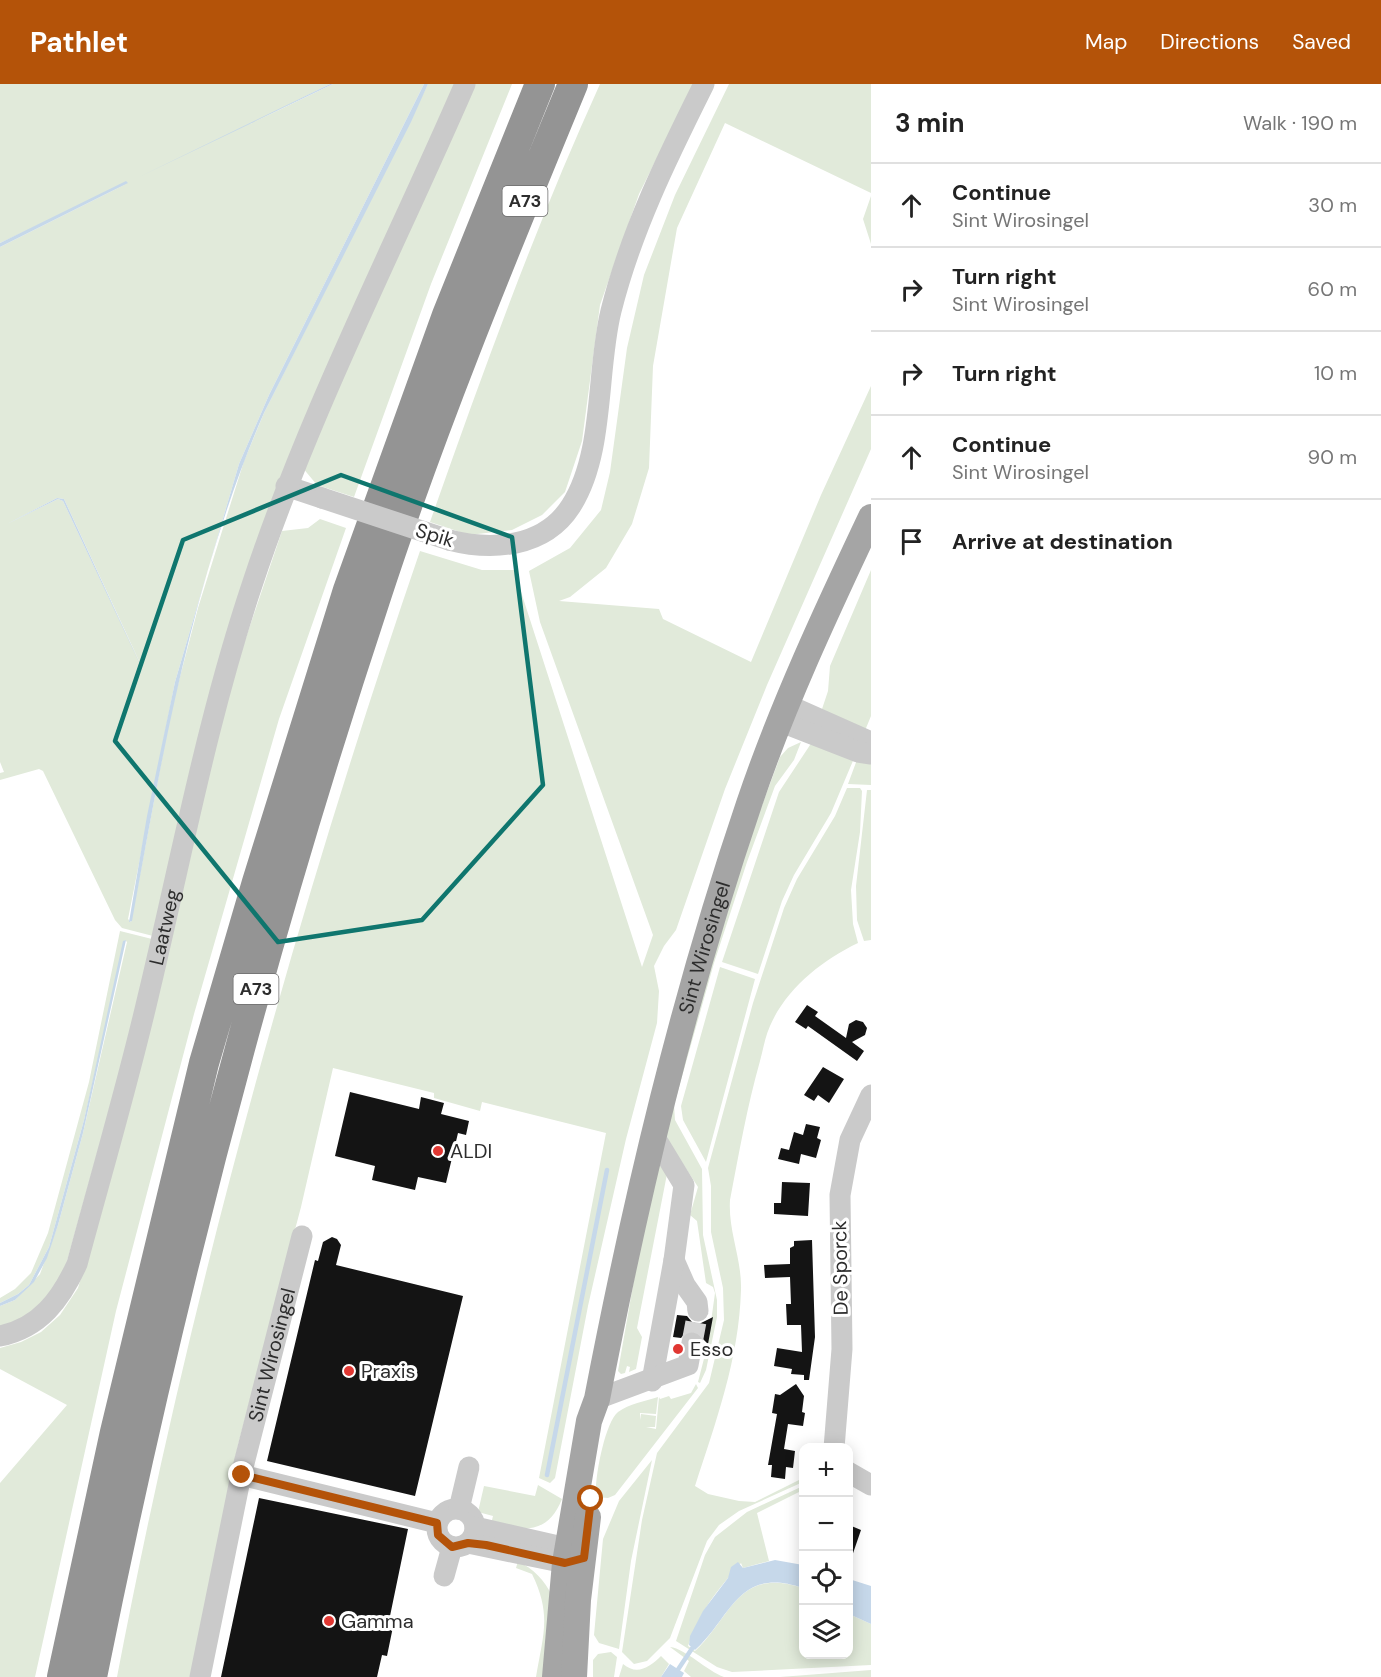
<!DOCTYPE html>
<html lang="en">
<head>
<meta charset="utf-8">
<style>
	body { margin:0; font-family:"DM Sans",sans-serif; background:#f2f2f2; color:#222 }
	.controls { position:absolute; right:18px; bottom:18px; display:grid; overflow:hidden; border-radius:12px; box-shadow:0 3px 15px #0003 }
	.controls button { width:54px; height:54px; display:grid; place-items:center; padding:0; border:0; border-bottom:2px solid #e0e0e0; background:#fff; color:#222; font:30px sans-serif }
	.stop { position:absolute; width:18px; height:18px; margin:-14px; border:4px solid #b45309; border-radius:50%; background:#fff }
	.stop.end { background:#b45309; border-color:#fff; box-shadow:0 2px 6px #0008 }
	.list { margin:0; padding:0; list-style:none }
	h2 { display:flex; justify-content:space-between; align-items:center; height:78px; margin:0; padding:0 24px; font-size:26px }
	h2 small { font-size:20px; font-weight:400; color:#767676 }
	.list li { display:grid; grid-template-columns:39px 1fr auto; gap:18px; align-items:center; box-sizing:border-box; height:84px; padding:0 24px; border-top:2px solid #e0e0e0 }
	.list b { display:block; font-size:22px; white-space:nowrap }
	.list p { margin:0; font-size:20px; white-space:nowrap; color:#767676 }
	.list em { font-size:20px; font-style:normal; color:#767676 }
	.icon { flex:none; width:33px; height:33px; fill:none; stroke:currentColor; stroke-width:2; stroke-linecap:round; stroke-linejoin:round }
	.map { position:relative; flex:none; width:871px; height:1593px; overflow:hidden }
	header { display:flex; align-items:center; gap:36px; box-sizing:border-box; height:84px; padding:0 30px; background:#b45309; color:#fff }
	header strong { font-size:28px }
	nav { display:flex; gap:33px; margin-inline-start:auto; font-size:21px }
	main { display:flex }
	aside { flex:1; background:#fff }
	.map>svg:first-child { display:block }
</style>
</head>
<body>
<header>
<strong>Pathlet</strong>
<nav><a>Map</a><a>Directions</a><a>Saved</a></nav>
</header>
<main>
<div class="map">
<svg width="871" height="1593" viewBox="0 0 871 1593">
	<rect width="100%" height="100%" fill="#fff"/>
	<path fill="#e1eada" fill-rule="evenodd" d="M 0,0 L 330,0 L 250,40 L 333,0 L 424,0 L 269,311 L 239,380 L 175,598 L 128,835 L 131,838 L 171,627 L 198,524 L 244,377 L 264,329 L 428,0 L 459,0 L 306,334 L 153,852 L 122,844 L 115,836 L 43,687 L 39,685 L 0,696 L 0,689 L 4,688 L 0,678 L 0,163 L 128,99 L 0,159 ZM 57,414 L 64,415 L 146,592 L 63,417 L 58,415 L 7,440 Z
		M 475,0 L 512,0 L 431,200 L 354,413 L 317,401 L 302,383 Z
		M 600,0 L 694,0 L 639,110 L 600,221 L 582,357 L 565,408 L 542,431 L 512,446 L 469,451 L 430,438 C 482,290 535,143 600,0 Z
		M 729,0 L 871,0 L 871,109 L 725,39 L 677,144 L 653,282 L 649,384 L 632,440 L 606,484 L 570,513 L 559,517 L 659,525 L 663,535 L 751,578 L 821,411 L 871,302 L 871,365 L 767,601 L 725,705 L 676,846 L 664,862 L 654,882 L 659,907 L 657,939 L 626,1055 L 588,1222 L 555,1394 L 550,1399 L 539,1394 L 606,1049 L 482,1018 L 480,1027 L 434,1014 L 434,1009 L 333,984 L 301,1123 L 238,1361 L 190,1593 L 117,1593 C 190,1211 294,835 420,467 L 482,486 L 514,486 L 642,883 L 653,851 L 540,538 L 529,487 L 570,464 L 601,426 L 610,388 L 627,264 L 644,191 L 675,111 Z
		M 871,112 L 871,160 L 863,135 Z
		M 320,435 L 346,444 L 279,635 L 194,930 L 116,1227 L 35,1593 L 0,1593 L 0,1399 L 67,1321 L 0,1285 L 0,1264 L 21,1258 L 41,1248 L 60,1231 L 78,1204 L 109,1101 L 231,598 L 282,447 L 308,444 Z
		M 871,486 L 871,632 L 864,649 L 822,625 L 828,607 L 830,582 Z
		M 801,658 L 794,676 L 775,702 L 747,778 L 714,879 L 674,1021 L 675,1036 L 702,1085 L 703,1151 L 717,1216 L 717,1233 L 706,1286 L 700,1299 L 698,1298 L 708,1259 L 715,1209 L 713,1203 L 706,1199 L 697,1137 L 690,1131 L 698,1103 L 668,1057 L 664,1039 L 749,756 L 780,673 L 788,664 Z
		M 812,658 L 855,672 L 831,729 L 794,791 L 782,817 L 758,890 L 722,878 L 779,708 Z
		M 858,673 L 871,678 L 871,701 L 848,700 Z
		M 847,704 L 860,704 L 862,707 L 860,748 L 851,806 L 853,840 L 858,859 C 822,876 786,905 770,942 C 765,953 763,966 760,977 C 747,1023 739,1069 730,1116 C 728,1147 742,1175 741,1206 C 739,1275 716,1337 695,1402 L 708,1410 L 739,1417 L 755,1418 L 803,1394 L 803,1398 L 739,1427 L 719,1441 L 707,1457 L 670,1554 L 647,1577 L 634,1580 L 622,1568 L 642,1436 L 657,1369 L 709,1299 L 724,1236 L 723,1204 L 711,1148 L 711,1102 L 708,1084 L 753,919 L 784,824 L 797,795 L 835,732 Z
		M 867,706 L 871,706 L 871,856 L 864,857 L 857,836 L 856,802 Z
		M 120,847 L 152,855 L 138,923 L 62,1195 L 33,1230 L 0,1243 L 0,1222 L 15,1216 L 40,1190 L 58,1141 L 83,1049 L 127,858 L 125,856 L 84,1036 L 49,1163 L 29,1201 L 18,1210 L 0,1219 L 0,1214 L 15,1205 L 31,1189 L 48,1149 L 89,998 Z
		M 720,883 L 755,895 L 706,1078 L 683,1036 L 681,1022 Z
		M 658,1079 L 667,1090 L 637,1244 L 642,1253 L 636,1285 L 629,1288 L 630,1283 L 627,1282 L 625,1289 L 621,1290 L 618,1287 L 654,1082 Z
		M 696,1300 L 698,1304 L 615,1411 L 608,1414 L 596,1413 C 594,1396 605,1338 618,1328 C 629,1320 645,1317 658,1313 L 656,1330 L 640,1329 L 640,1336 L 641,1330 L 656,1332 L 655,1343 L 646,1343 L 656,1345 L 659,1313 L 660,1315 L 669,1312 L 671,1315 L 691,1309 Z
		M 652,1376 L 631,1477 L 619,1565 L 599,1559 L 594,1551 L 603,1455 L 619,1417 Z
		M 538,1401 L 562,1415 C 547,1452 523,1446 491,1440 L 493,1432 L 478,1428 L 484,1402 L 535,1412 Z
		M 803,1402 L 803,1406 L 757,1429 L 769,1477 L 743,1484 L 741,1479 C 715,1509 702,1524 688,1562 L 695,1567 C 731,1534 737,1482 803,1504 L 804,1570 L 848,1570 L 849,1530 L 871,1540 L 871,1581 L 732,1588 L 717,1583 L 676,1557 L 705,1471 L 715,1453 L 747,1428 Z
		M 518,1477 C 533,1485 545,1496 552,1512 L 550,1593 L 536,1593 C 543,1551 552,1531 532,1490 L 516,1484 Z
		M 670,1563 C 686,1565 707,1587 724,1593 L 691,1593 L 684,1587 L 689,1577 Z
		M 611,1568 L 617,1573 L 614,1593 L 593,1593 L 593,1576 L 598,1570 Z
		M 661,1572 L 669,1580 L 661,1593 L 619,1593 L 623,1580 C 637,1592 650,1583 661,1572 Z
		M 871,1586 L 871,1593 L 780,1593 Z"/>
	<path fill="#c6d8ea" d="M 330,0 L 333,0 L 139,93 Z
		M 424,0 L 428,0 L 411,38 L 264,329 C 194,490 163,665 132,837 L 129,838 L 147,732 L 175,598 L 239,380 L 269,311 Z
		M 126,97 L 128,99 L 0,163 L 0,159 Z
		M 57,414 L 64,415 L 146,593 L 63,417 L 58,415 L 7,440 Z
		M 126,856 L 83,1049 L 58,1141 L 47,1174 L 34,1198 L 15,1216 L 0,1222 L 0,1219 L 18,1210 L 29,1201 L 49,1163 L 84,1036 L 123,857 Z
		M 775,1476 L 803,1481 L 803,1504 C 738,1481 731,1534 695,1566 L 689,1561 L 690,1552 L 703,1527 L 728,1494 L 731,1483 L 738,1478 L 743,1484 Z
		M 849,1495 L 871,1502 L 871,1540 L 849,1530 Z
		M 670,1580 L 684,1589 L 682,1593 L 661,1593 Z"/>
	<g fill="none" stroke-linecap="round" stroke-linejoin="round">
		<path stroke="#c6d8ea" stroke-width="4.5" d="M 547,1391 L 607,1086
			M 673,1593 L 695,1560"/>
	</g>
	<path fill="#141414" d="M 807,921 L 818,928 L 815,932 L 846,954 L 849,940 L 856,936 L 863,938 L 867,944 L 865,951 L 852,958 L 864,967 L 857,977 L 808,942 L 806,945 L 795,938 Z
		M 823,983 L 844,995 L 829,1019 L 818,1011 L 814,1017 L 804,1011 Z
		M 350,1008 L 419,1025 L 421,1013 L 444,1019 L 441,1030 L 469,1037 L 466,1051 L 458,1049 L 446,1099 L 418,1093 L 415,1106 L 372,1096 L 375,1082 L 335,1072 Z
		M 806,1040 L 820,1043 L 817,1054 L 821,1056 L 816,1074 L 801,1070 L 799,1080 L 778,1075 L 781,1064 L 789,1066 L 794,1048 L 803,1051 Z
		M 782,1098 L 810,1099 L 808,1132 L 774,1130 L 774,1119 L 781,1119 Z
		M 332,1153 L 337,1155 L 341,1161 L 336,1181 L 463,1212 L 415,1412 L 267,1377 L 315,1176 L 318,1177 L 323,1158 Z
		M 812,1156 L 815,1253 L 809,1296 L 804,1296 L 804,1291 L 791,1290 L 792,1285 L 774,1282 L 777,1264 L 802,1268 L 801,1241 L 787,1241 L 786,1220 L 791,1220 L 790,1193 L 765,1194 L 764,1181 L 790,1180 L 790,1164 L 794,1162 L 794,1157 Z
		M 677,1231 L 687,1232 L 692,1238 L 699,1240 L 713,1233 L 708,1260 L 695,1247 L 687,1247 L 681,1254 L 673,1253 Z
		M 796,1300 L 804,1312 L 802,1328 L 805,1329 L 803,1342 L 788,1340 L 784,1365 L 795,1367 L 793,1384 L 786,1383 L 785,1395 L 771,1393 L 772,1381 L 768,1381 L 777,1330 L 772,1329 L 775,1310 L 780,1311 Z
		M 259,1414 L 408,1445 L 390,1532 L 395,1533 L 387,1572 L 382,1571 L 377,1593 L 221,1593 Z
		M 849,1441 L 861,1446 L 850,1478 L 849,1477 Z"/>
	<g fill="none" stroke-linecap="round" stroke-linejoin="round">
		<path stroke="#d5d5d5" stroke-width="21" stroke-dasharray="21 10" stroke-linecap="butt" d="M 692,1259 L 698,1227"/>
		<g stroke="#cacaca" stroke-width="21">
			<path d="M 286,402 L 322,414"/>
			<path d="M 449,456 C 492,467 544,464 571,422 C 605,369 596,287 611,227 C 631,147 667,74 704,0"/>
			<path d="M 788,621 L 871,658"/>
			<path d="M 781,638 L 858,668 L 871,670"/>
			<path d="M 674,1176 L 685,1201 L 697,1218 L 698,1227"/>
			<path id="s1" d="M 0,1252 C 40,1244 61,1215 77,1180 C 101,1091 127,1003 148,913 C 181,776 207,635 252,501 C 309,328 393,166 465,0"/>
			<path d="M 652,1297 L 674,1176 L 684,1101 L 653,1050"/>
			<path d="M 597,1315 L 688,1281 L 692,1259"/>
			<path d="M 834,1364 L 842,1265 L 840,1111 L 850,1056 L 871,1011"/>
			<path d="M 848,1388 L 871,1401"/>
			<path d="M 241,1391 L 437,1439"/>
			<circle cx="456" cy="1444" r="19"/>
			<path d="M 459,1425 L 469,1383"/>
			<path d="M 475,1443 L 567,1464"/>
			<path d="M 468,1459 L 565,1479"/>
			<path d="M 444,1492 L 452,1463"/>
			<path id="s2" d="M 200,1593 L 241,1391 L 302,1152"/>
		</g>
		<g stroke="#a5a5a5" stroke-width="26">
			<path id="s3" d="M 555,1593 L 565,1479 L 589,1337 L 597,1315 C 636,1113 683,914 749,720 C 782,622 827,526 871,433"/>
			<path d="M 574,1593 L 578,1516 L 588,1433"/>
		</g>
		<path stroke="#949494" stroke-width="30" d="M 62,1593 L 115,1348 L 204,979 L 257,798 L 348,506 L 447,231 L 540,0
			M 92,1593 C 165,1229 258,869 375,516 C 432,341 503,170 573,0"/>
		<path stroke="#cacaca" stroke-width="21" d="M 322,414 L 449,456"/>
	</g>
	<g fill="none" stroke-linecap="round" stroke-linejoin="round">
		<path stroke="#b45309" stroke-width="8" d="M 242,1391 L 437,1439 L 438,1451 L 452,1463 L 468,1459 L 486,1461 L 565,1479 L 584,1474 L 591,1415"/>
	</g>
	<path fill="none" stroke="#0f766e" stroke-width="4.5" stroke-linejoin="round" d="M 341,391 L 512,453 L 543,701 L 422,836 L 278,858 L 115,657 L 183,456 Z"/>
	<g fill="#e03732" stroke="#fff" stroke-width="2">
		<circle cx="438" cy="1067" r="6"/>
		<circle cx="678" cy="1265" r="6"/>
		<circle cx="349" cy="1287" r="6"/>
		<circle cx="329" cy="1537" r="6"/>
	</g>
	<g text-anchor="middle" stroke-width="6" stroke-linejoin="round" paint-order="stroke">
		<g fill="#fff" stroke="#6c6c6c" stroke-width="1.5">
			<rect x="502.5" y="102" width="45" height="30" rx="4.5"/>
			<rect x="233.5" y="890" width="45" height="30" rx="4.5"/>
		</g>
		<g font-size="18" font-weight="bold" fill="#2d2d2d">
			<text x="525" y="123">A73</text>
			<text x="256" y="911">A73</text>
		</g>
		<g font-size="20" fill="#2d2d2d" stroke="#fff">
			<text transform="translate(435 451) rotate(17)" y="7">Spik</text>
			<text dy="7" stroke="none"><textPath href="#s1" startOffset="458">Laatweg</textPath></text>
			<text dy="7" stroke="none"><textPath href="#s3" startOffset="746">Sint Wirosingel</textPath></text>
			<text transform="translate(840 1184) rotate(-91)" y="7">De Sporck</text>
			<text dy="7" stroke="none"><textPath href="#s2" startOffset="330">Sint Wirosingel</textPath></text>
		</g>
		<g font-size="20" fill="#2d2d2d" stroke="#fff" text-anchor="start">
			<text x="450" y="1074">ALDI</text>
			<text x="690" y="1272">Esso</text>
			<text x="361" y="1294">Praxis</text>
			<text x="341" y="1544">Gamma</text>
		</g>
	</g>
</svg>
<div class="controls">
<button>+</button>
<button>−</button>
<button><svg class="icon" aria-label="locate" viewBox="0 0 24 24"><circle cx="12" cy="12" r="6"/><path d="M12 2v4M12 18v4M2 12h4M18 12h4"/></svg></button>
<button><svg class="icon" aria-label="layers" viewBox="0 0 24 24"><path d="M12 4l9 5-9 5-9-5zM3 14l9 5 9-5"/></svg></button>
</div>
<div class="stop" style="left:591px;top:1415px"></div>
<div class="stop end" style="left:242px;top:1391px"></div>
</div>
<aside>
<h2>3 min<small>Walk · 190 m</small></h2>
<ul class="list">
<li><svg class="icon" aria-label="ahead" viewBox="0 0 24 24"><path d="M12 20V5M6 11l6-6 6 6"/></svg><div><b>Continue</b><p>Sint Wirosingel</p></div><em>30 m</em></li>
<li><svg class="icon" aria-label="right" viewBox="0 0 24 24"><path d="M7 20v-9h11M14 6l5 5-5 5"/></svg><div><b>Turn right</b><p>Sint Wirosingel</p></div><em>60 m</em></li>
<li><svg class="icon" aria-label="right" viewBox="0 0 24 24"><path d="M7 20v-9h11M14 6l5 5-5 5"/></svg><div><b>Turn right</b></div><em>10 m</em></li>
<li><svg class="icon" aria-label="ahead" viewBox="0 0 24 24"><path d="M12 20V5M6 11l6-6 6 6"/></svg><div><b>Continue</b><p>Sint Wirosingel</p></div><em>90 m</em></li>
<li><svg class="icon" aria-label="arrive" viewBox="0 0 24 24"><path d="M6 21V4h12l-3 4 3 4H6"/></svg><div><b>Arrive at destination</b></div></li>
</ul>
</aside>
</main>
</body>
</html>
